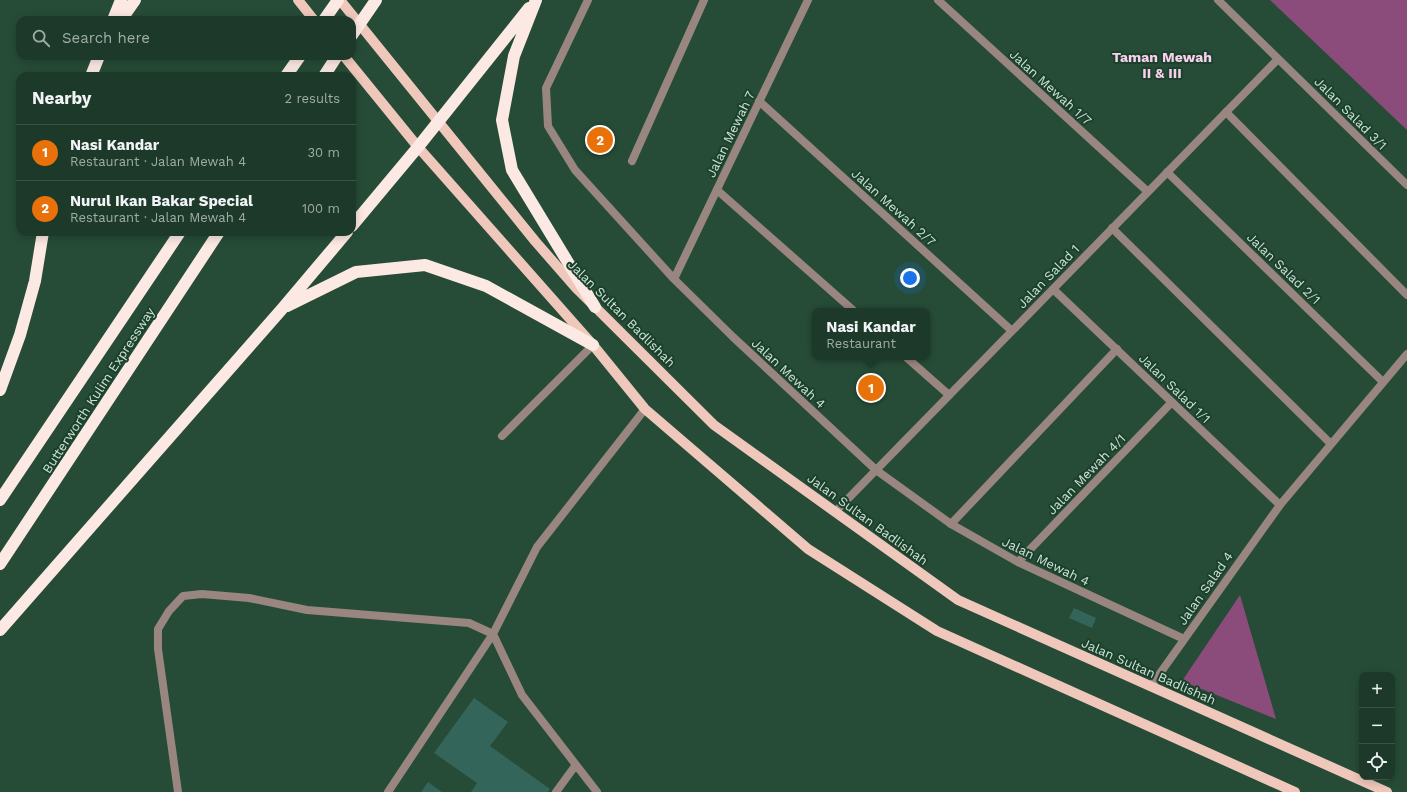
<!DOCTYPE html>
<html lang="en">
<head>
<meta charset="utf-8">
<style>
	body { margin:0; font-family:"Work Sans",sans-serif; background:#254031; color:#f1f3f6 }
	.controls { position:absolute; right:12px; bottom:12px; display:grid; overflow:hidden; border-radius:8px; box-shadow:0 2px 10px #0003 }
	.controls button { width:36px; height:36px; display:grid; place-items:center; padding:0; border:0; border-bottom:1px solid #3a5346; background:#1c3929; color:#f1f3f6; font:20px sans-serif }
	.you { position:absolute; left:910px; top:278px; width:14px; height:14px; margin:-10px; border:3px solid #fff; border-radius:50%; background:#1a73e8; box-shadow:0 0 0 6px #1a73e833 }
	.badge { display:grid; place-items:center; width:26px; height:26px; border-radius:50%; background:#bca0f2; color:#fff; font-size:13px; font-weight:700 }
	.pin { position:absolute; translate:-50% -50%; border:2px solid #fff; box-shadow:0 1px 4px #0006 }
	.popup { position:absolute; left:812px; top:308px; width:118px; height:52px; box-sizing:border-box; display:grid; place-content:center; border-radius:8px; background:#1c3929; filter:drop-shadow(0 1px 3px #0005); font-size:13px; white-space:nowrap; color:#a0aca8 }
	.popup b { font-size:15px; color:#f1f3f6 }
	.popup::after { content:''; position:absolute; left:50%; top:100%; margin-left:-8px; border:8px solid transparent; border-top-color:#1c3929 }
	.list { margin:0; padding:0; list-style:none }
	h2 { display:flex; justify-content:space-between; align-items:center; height:52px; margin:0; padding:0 16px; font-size:17px }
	h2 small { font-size:13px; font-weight:400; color:#a0aca8 }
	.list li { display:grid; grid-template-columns:26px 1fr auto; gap:12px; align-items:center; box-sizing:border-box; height:56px; padding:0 16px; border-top:1px solid #3a5346 }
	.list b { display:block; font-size:15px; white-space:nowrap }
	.list p { margin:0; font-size:13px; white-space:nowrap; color:#a0aca8 }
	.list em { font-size:13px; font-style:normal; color:#a0aca8 }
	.icon { flex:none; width:22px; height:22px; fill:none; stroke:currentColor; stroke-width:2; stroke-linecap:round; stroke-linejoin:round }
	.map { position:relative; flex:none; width:1407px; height:792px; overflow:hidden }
	.search { position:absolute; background:#1c3929; box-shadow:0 2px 10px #0003; left:16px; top:16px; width:340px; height:44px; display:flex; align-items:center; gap:10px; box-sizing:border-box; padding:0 14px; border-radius:12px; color:#a0aca8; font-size:15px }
	.panel { position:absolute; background:#1c3929; box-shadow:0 2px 10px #0003; left:16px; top:72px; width:340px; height:164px; border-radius:12px }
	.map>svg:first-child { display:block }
</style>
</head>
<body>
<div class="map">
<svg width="1407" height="792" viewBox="0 0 1407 792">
	<rect width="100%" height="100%" fill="#264c37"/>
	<path fill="#8b4c7b" d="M 1270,0 L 1407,0 L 1407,130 Z
		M 1240,595 L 1276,719 L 1182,681 Z"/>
	<path fill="#33655a" d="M 1074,608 L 1096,618 L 1092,628 L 1069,618 Z
		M 474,698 L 508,722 L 490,746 L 550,789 L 548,792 L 471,792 L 477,783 L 434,753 Z
		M 428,782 L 442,792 L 421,792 Z"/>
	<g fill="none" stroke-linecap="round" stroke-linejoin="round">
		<path stroke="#9a8680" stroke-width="8" d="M 1226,112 L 1407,295
			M 632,161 L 704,0
			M 717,190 L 854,311
			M 1112,228 L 1331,444
			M 906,357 L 949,395
			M 1280,505 L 1407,354
			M 951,524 L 1117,349
			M 493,634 L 522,695 L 597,792
			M 178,792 L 158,649 L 158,629 L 169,611 L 183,596 L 202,594 L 249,598 L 307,610 L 469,623 L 493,634 L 537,547 L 645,409
			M 388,792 L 493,634
			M 556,792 L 575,766"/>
		<path stroke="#9a8680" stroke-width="8" d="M 588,0 L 546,88 L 548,126 L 575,170 L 674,279 L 733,337 L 876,470 L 951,524 L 1018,562 L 1184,639
			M 938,0 L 1147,191
			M 1218,0 L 1407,185
			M 759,101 L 1012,331
			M 1167,172 L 1383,382
			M 674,279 L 808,0
			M 1053,289 L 1280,505 L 1151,686
			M 502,436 L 593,345
			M 836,511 L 1278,59
			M 1018,562 L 1172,402"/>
		<path stroke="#f0c8bb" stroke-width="10" d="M 298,0 L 314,20
			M 340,0 L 535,241 L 576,288 L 714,425 L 958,600 L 1387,792
			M 344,56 L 418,147 L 593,345 L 645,409 L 808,549 L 937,631 L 1295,792"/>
		<path stroke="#fce9e3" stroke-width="12" d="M 536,0 L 514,56 L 502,120 L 512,170 L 595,307
			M 113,20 L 121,0
			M 121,20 L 135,0
			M 324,20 L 338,0
			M 91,76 L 99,56
			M 286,76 L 300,56
			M 324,76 L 337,56
			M 352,226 L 418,147 L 529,8
			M 287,306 L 356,272 L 425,265 L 486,286 L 593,345
			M 0,390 L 20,335 L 35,281 L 43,232
			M 0,500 L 180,232
			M 0,564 L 219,232
			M 0,630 L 282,309 L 347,232"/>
		<path stroke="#fce9e3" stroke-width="12" d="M 352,35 L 376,0"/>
	</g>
	<g text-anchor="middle" stroke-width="4" stroke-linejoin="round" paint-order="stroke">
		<g font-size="13" fill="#cde2d5" stroke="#1b412c">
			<text transform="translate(1051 87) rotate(42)" y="5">Jalan Mewah 1/7</text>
			<text transform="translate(1351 113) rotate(45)" y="5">Jalan Salad 3/1</text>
			<text transform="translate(730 134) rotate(-64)" y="5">Jalan Mewah 7</text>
			<text transform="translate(894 207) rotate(42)" y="5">Jalan Mewah 2/7</text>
			<text transform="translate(1284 268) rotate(44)" y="5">Jalan Salad 2/1</text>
			<text transform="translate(1048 276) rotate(-46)" y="5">Jalan Salad 1</text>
			<text transform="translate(622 313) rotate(45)" y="5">Jalan Sultan Badlishah</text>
			<text transform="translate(789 373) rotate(43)" y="5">Jalan Mewah 4</text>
			<text transform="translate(1175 388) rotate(44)" y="5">Jalan Salad 1/1</text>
			<text transform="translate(98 390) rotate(-57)" y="5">Butterworth Kulim Expressway</text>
			<text transform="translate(1086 474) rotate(-46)" y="5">Jalan Mewah 4/1</text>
			<text transform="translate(868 519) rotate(36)" y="5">Jalan Sultan Badlishah</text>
			<text transform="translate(1046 561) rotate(26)" y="5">Jalan Mewah 4</text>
			<text transform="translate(1205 588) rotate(-55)" y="5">Jalan Salad 4</text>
			<text transform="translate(1149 671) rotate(24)" y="5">Jalan Sultan Badlishah</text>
		</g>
		<g font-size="14" font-weight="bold" fill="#fad0ed" stroke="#1b412c">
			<text x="1162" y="62">Taman Mewah<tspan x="1162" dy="16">II &amp; III</tspan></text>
		</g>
	</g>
</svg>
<div class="controls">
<button>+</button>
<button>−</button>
<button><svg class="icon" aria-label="locate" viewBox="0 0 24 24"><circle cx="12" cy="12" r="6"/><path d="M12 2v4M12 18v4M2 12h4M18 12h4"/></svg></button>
</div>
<div class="you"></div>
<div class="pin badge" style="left:871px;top:388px;background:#e8710a">1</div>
<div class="popup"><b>Nasi Kandar</b>Restaurant</div>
<div class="pin badge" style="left:600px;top:140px;background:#e8710a">2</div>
<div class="search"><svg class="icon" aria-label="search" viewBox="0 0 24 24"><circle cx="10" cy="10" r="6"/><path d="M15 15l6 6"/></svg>Search here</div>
<section class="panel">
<h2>Nearby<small>2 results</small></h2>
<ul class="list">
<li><span class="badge" style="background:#e8710a">1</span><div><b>Nasi Kandar</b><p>Restaurant · Jalan Mewah 4</p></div><em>30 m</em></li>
<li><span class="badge" style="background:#e8710a">2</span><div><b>Nurul Ikan Bakar Special</b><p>Restaurant · Jalan Mewah 4</p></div><em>100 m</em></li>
</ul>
</section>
</div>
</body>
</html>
